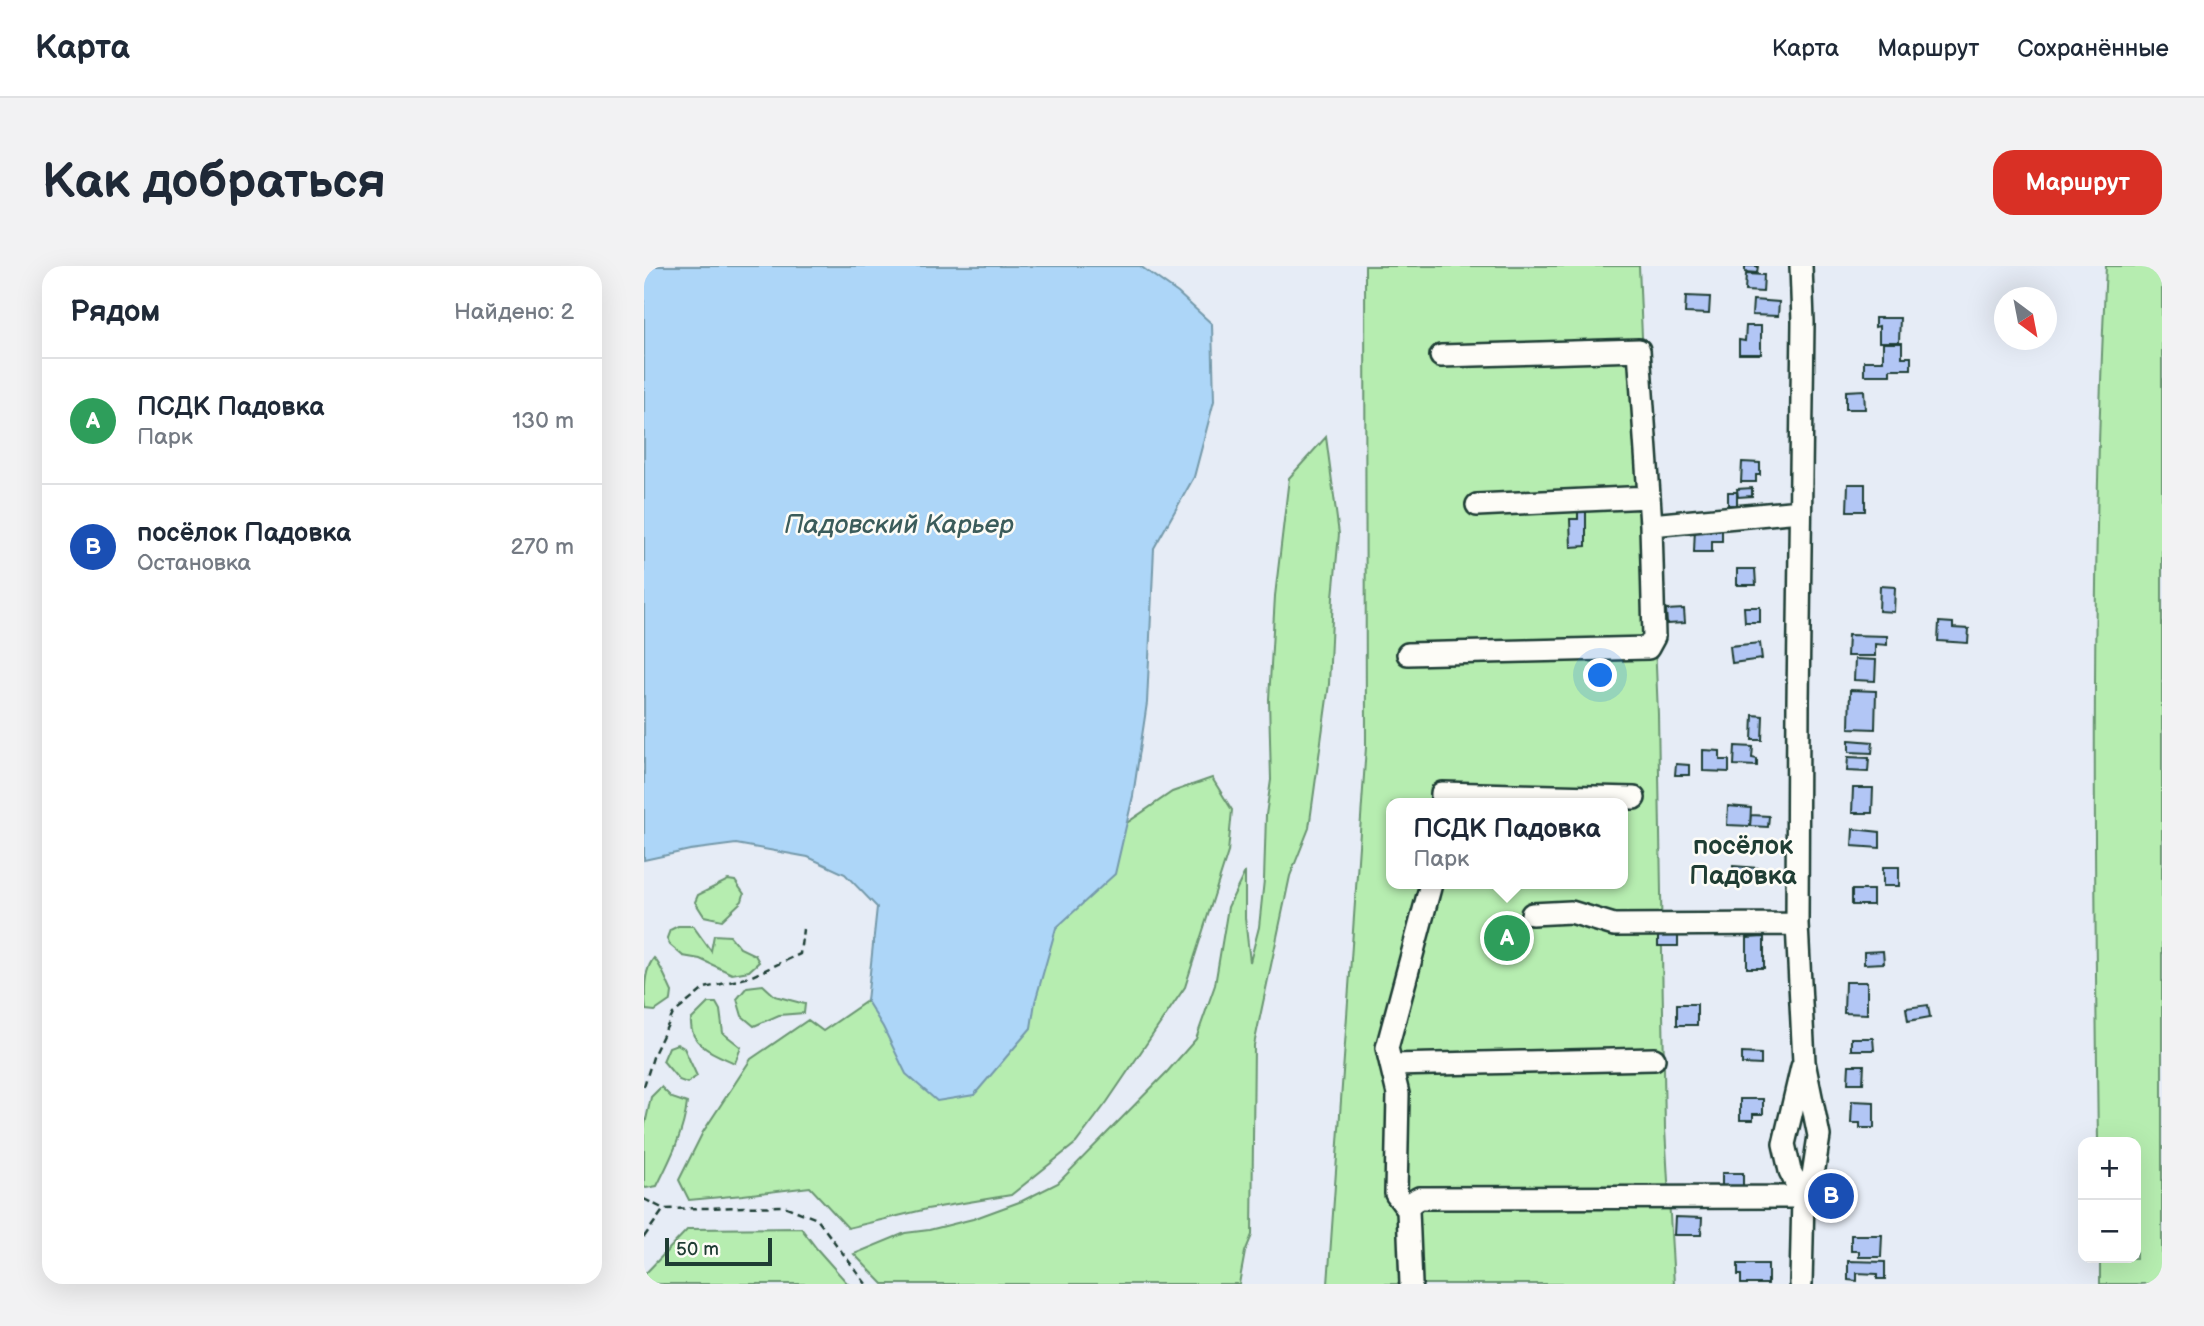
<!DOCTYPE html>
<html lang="ru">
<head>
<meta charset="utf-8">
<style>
	body { margin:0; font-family:"Balsamiq Sans",sans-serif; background:#f2f2f3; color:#1f2937 }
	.controls { position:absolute; right:21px; bottom:21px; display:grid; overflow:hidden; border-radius:14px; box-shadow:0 7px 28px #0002 }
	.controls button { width:63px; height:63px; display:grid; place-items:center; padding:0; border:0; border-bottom:2px solid #e0e1e3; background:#fff; color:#1f2937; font:35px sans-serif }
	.compass { position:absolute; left:1350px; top:21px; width:63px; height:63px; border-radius:50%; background:#fff; box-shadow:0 7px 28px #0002; rotate:148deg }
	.scale { position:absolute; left:21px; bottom:18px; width:107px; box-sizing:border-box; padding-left:7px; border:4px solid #1f3d34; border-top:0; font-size:19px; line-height:24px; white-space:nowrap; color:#1f3d34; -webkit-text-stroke:5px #fdfcf7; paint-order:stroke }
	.you { position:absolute; left:957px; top:410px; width:24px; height:24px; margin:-18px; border:5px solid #fff; border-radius:50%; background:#1a73e8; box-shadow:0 0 0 10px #1a73e833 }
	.badge { display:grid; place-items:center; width:46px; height:46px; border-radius:50%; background:#d93025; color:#fff; font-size:23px; font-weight:700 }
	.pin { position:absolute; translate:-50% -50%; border:4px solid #fff; box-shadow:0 2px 7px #0006 }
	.popup { position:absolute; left:742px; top:532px; width:242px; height:91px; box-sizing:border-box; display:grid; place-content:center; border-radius:14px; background:#fff; filter:drop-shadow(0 2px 5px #0005); font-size:23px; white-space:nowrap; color:#747a83 }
	.popup b { font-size:26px; color:#1f2937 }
	.popup::after { content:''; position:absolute; left:50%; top:100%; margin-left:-14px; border:14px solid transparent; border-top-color:#fff }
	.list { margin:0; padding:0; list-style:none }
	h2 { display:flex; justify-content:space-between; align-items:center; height:91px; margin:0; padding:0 28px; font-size:30px }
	h2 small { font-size:23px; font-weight:400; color:#747a83 }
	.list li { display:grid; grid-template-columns:46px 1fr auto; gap:21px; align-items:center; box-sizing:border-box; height:126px; padding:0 28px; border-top:2px solid #e0e1e3 }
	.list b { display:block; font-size:26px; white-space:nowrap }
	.list p { margin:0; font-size:23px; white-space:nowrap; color:#747a83 }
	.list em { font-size:23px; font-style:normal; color:#747a83 }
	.map { position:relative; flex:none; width:1518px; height:1018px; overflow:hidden; border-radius:21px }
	header { display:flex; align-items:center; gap:42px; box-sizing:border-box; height:98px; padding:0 35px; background:#fff; border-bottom:2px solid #e0e1e3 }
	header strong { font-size:33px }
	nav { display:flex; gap:38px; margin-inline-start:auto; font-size:24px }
	.intro { display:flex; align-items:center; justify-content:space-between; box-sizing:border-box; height:168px; padding:0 42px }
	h1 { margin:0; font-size:49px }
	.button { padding:18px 32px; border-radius:21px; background:#d93025; color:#fff; font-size:24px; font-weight:700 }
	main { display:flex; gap:42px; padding:0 42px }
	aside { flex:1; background:#fff; border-radius:21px; box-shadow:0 7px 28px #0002 }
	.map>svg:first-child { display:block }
</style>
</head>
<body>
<header>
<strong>Карта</strong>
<nav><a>Карта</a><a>Маршрут</a><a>Сохранённые</a></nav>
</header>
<div class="intro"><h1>Как добраться</h1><a class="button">Маршрут</a></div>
<main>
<aside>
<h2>Рядом<small>Найдено: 2</small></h2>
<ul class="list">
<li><span class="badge" style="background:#2e9e5b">A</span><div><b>ПСДК Падовка</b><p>Парк</p></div><em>130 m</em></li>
<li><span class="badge" style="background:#1a4fb4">B</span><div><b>посёлок Падовка</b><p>Остановка</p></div><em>270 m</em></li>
</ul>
</aside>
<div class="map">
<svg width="1518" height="1018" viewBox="0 0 1518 1018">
	<rect width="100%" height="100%" fill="#e6ecf6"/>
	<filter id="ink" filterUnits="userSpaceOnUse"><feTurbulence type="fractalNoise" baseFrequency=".0143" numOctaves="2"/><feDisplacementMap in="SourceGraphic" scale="14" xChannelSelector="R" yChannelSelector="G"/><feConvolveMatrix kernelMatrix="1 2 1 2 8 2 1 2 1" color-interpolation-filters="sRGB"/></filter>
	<g filter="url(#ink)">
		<path fill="#b6edb0" stroke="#6a9572" stroke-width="2" fill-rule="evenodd" d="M 721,0 L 995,0 L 1014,448 L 1021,863 L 1030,1018 L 684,1018 L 722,481 ZM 748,537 L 978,537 L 978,618 L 748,618 Z
			M 1462,0 L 1518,0 L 1518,1018 L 1456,1018 L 1456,992 L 1492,992 L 1492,876 L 1454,876 C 1450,584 1447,292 1462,0 Z
			M 682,171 L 695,268 L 689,331 L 685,418 L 665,562 L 646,610 L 610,779 L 608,969 L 601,986 L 595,1018 L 239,1018 L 210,988 L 261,967 L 285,964 L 329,953 L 378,935 L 414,917 L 523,806 L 552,773 L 571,719 L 584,641 L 601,606 L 601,652 L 606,696 L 615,661 L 620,614 L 622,549 L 627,514 L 625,433 L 631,330 L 645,212 Z
			M 568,512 L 588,544 L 584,586 L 541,721 L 463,836 L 432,877 L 367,929 L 283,943 L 204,962 L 166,921 L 99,929 L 45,934 L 35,914 L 59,866 L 107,793 L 164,754 L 179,765 L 528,526 Z
			M 84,614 L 91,615 L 100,628 L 98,635 L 78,654 L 60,650 L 51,636 L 54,629 Z
			M 34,660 L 49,660 L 67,685 L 70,669 L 86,670 L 96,682 L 111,689 L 115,696 L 105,705 L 88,708 L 56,693 L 39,690 L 26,679 L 23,672 L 26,664 Z
			M 10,692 C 17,699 23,716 28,726 L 27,734 L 11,745 L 2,744 C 0,727 0,704 10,692 Z
			M 119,719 L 131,730 L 161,738 L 160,747 L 135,749 L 110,760 L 98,750 L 93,733 L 103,721 Z
			M 64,737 L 72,737 L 76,744 L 79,767 L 97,781 L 91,797 C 71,788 45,780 47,754 Z
			M 33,778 L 40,782 L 53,810 L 43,817 L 35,814 L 19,795 L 25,781 Z
			M 17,821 L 28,832 L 43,837 C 40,866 26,894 13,920 L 2,922 L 0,921 L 0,863 L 7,831 Z
			M 157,962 L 173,983 L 204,1018 L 0,1018 L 0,1009 L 44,963 Z"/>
		<path fill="#add6f8" stroke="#7499aa" stroke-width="2" d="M 0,0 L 496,0 L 534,27 L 568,58 L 570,135 L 550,211 L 510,282 L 503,437 L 489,530 L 471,608 L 412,662 L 391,736 L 387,762 L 330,829 L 293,835 L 262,808 L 239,761 L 223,735 L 233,641 L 201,608 L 164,591 L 92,578 L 46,584 L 0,594 Z"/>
		<path fill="#b2c6f5" stroke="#1f3d34" stroke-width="2" d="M 1101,0 L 1114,0 L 1113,7 L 1101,6 Z
			M 1102,8 L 1120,9 L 1119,26 L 1101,25 Z
			M 1042,30 L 1066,31 L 1065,48 L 1041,47 Z
			M 1109,34 L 1135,36 L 1134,50 L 1108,49 Z
			M 1231,52 L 1256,52 L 1255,76 L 1235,76 L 1235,60 L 1231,61 Z
			M 1102,60 L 1117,60 L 1117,88 L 1095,88 L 1095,74 L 1101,75 Z
			M 1239,77 L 1258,77 L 1258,91 L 1267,91 L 1267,103 L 1246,103 L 1246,109 L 1220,109 L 1220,95 L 1239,95 Z
			M 1220,124 L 1221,143 L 1202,143 L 1202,125 Z
			M 1098,196 L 1116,197 L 1116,209 L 1112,209 L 1112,216 L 1097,216 Z
			M 1204,218 L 1221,218 L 1221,245 L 1203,245 Z
			M 1108,222 L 1108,230 L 1094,231 L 1093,223 Z
			M 1084,226 L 1093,226 L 1093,239 L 1084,239 Z
			M 942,245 L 942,280 L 927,281 L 926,253 L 934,253 L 934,246 Z
			M 1051,261 L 1078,261 L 1078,275 L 1068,275 L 1068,286 L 1050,286 Z
			M 1093,303 L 1111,303 L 1112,319 L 1093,319 Z
			M 1236,320 L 1251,321 L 1250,346 L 1235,345 Z
			M 1100,341 L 1116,341 L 1116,356 L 1101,356 Z
			M 1040,343 L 1041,357 L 1023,358 L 1022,344 Z
			M 1295,356 L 1309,357 L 1309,362 L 1325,363 L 1324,377 L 1294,375 Z
			M 1204,369 L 1243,370 L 1243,379 L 1231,378 L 1231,390 L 1203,390 Z
			M 1116,377 L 1118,393 L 1088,397 L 1086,380 Z
			M 1211,393 L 1232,394 L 1231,415 L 1210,414 Z
			M 1206,424 L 1232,425 L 1231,463 L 1205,462 Z
			M 1109,449 L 1119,450 L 1118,474 L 1108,474 Z
			M 1205,474 L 1229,476 L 1228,487 L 1205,486 Z
			M 1091,480 L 1109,481 L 1108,492 L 1113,493 L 1113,500 L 1090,499 Z
			M 1059,484 L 1076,485 L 1076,494 L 1085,494 L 1085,506 L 1059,505 Z
			M 1204,491 L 1225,492 L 1224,506 L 1203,505 Z
			M 1032,498 L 1045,499 L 1045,509 L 1031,509 Z
			M 1209,522 L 1229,522 L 1228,547 L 1208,547 Z
			M 1084,540 L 1107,542 L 1106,560 L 1083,559 Z
			M 1107,549 L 1125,550 L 1124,561 L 1106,560 Z
			M 1209,563 L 1236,566 L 1236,582 L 1208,580 Z
			M 1089,600 L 1114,602 L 1114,615 L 1089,614 Z
			M 1239,601 L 1255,601 L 1255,620 L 1239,620 Z
			M 1208,624 L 1229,624 L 1229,639 L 1208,639 Z
			M 1014,666 L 1034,666 L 1034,680 L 1014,680 Z
			M 1120,671 L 1120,702 L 1103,702 L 1103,672 Z
			M 1239,685 L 1240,697 L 1220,698 L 1220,686 Z
			M 1201,716 L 1223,716 L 1223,748 L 1200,747 Z
			M 1033,738 L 1053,738 L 1053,759 L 1033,759 Z
			M 1284,739 L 1286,751 L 1264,755 L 1262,742 Z
			M 1207,772 L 1229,772 L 1230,784 L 1207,784 Z
			M 1098,787 L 1117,788 L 1117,799 L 1098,798 Z
			M 1205,799 L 1220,799 L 1219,817 L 1204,817 Z
			M 1096,833 L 1119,833 L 1119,848 L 1109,848 L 1109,854 L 1096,854 Z
			M 1208,835 L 1230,836 L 1230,862 L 1216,862 L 1216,857 L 1207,857 Z
			M 1078,907 L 1099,907 L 1099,921 L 1078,922 Z
			M 1031,951 L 1058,952 L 1057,969 L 1030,969 Z
			M 1207,969 L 1238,969 L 1237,991 L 1215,991 L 1215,985 L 1207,985 Z
			M 1204,995 L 1241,996 L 1241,1013 L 1233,1013 L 1233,1008 L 1213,1007 L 1213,1015 L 1204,1014 Z
			M 1094,998 L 1124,998 L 1124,1018 L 1097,1018 L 1097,1009 L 1094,1009 Z"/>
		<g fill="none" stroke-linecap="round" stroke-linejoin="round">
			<defs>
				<path id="minor" d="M 797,90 L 995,84 L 1007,259
					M 833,239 L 1005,231
					M 764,388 L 1004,382 L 1010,371 L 1007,259 L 1156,245
					M 798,537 L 798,527 L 990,532
					M 888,648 L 927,646 L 970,659 L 1153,658
					M 748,799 L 1010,793
					M 1158,801 L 1140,878 L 1146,905 L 1159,931
					M 764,944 L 752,928 L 754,828 L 743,782 L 787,618
					M 767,1018 L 764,944 L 767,937 L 775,932 L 1159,931
					M 1157,1018 L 1159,931 L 1169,909 L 1175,870 L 1160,796 L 1153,658 L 1154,436 L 1159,56 L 1157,0"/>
			</defs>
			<use href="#minor" stroke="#1f3d34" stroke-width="26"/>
			<path stroke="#1f3d34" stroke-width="2.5" stroke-dasharray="7 5" stroke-linecap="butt" d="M 0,820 L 10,788 L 29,748 L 61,722 L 106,711 L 156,688 L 159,663
				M 0,933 L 20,943 L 140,940 L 173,953 L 222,1018
				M 0,971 L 20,943"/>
			<use href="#minor" stroke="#fdfcf7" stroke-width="21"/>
		</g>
	</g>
	<g text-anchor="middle" stroke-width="5" stroke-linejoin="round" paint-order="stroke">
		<g font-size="26" font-style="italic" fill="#3b5c5b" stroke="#fdfcf7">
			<text x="255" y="267">Падовский Карьер</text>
		</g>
		<g font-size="26" font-weight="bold" fill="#1f3d34" stroke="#fdfcf7">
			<text x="1099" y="588">посёлок<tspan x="1099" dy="30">Падовка</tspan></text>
		</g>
	</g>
</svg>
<div class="controls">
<button>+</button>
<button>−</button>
</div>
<svg class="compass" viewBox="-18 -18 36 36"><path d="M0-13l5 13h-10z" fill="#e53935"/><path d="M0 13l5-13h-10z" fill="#747a83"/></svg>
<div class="scale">50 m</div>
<div class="you"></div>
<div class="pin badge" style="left:863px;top:672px;background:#2e9e5b">A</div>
<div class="popup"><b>ПСДК Падовка</b>Парк</div>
<div class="pin badge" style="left:1187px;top:930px;background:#1a4fb4">B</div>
</div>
</main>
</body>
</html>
